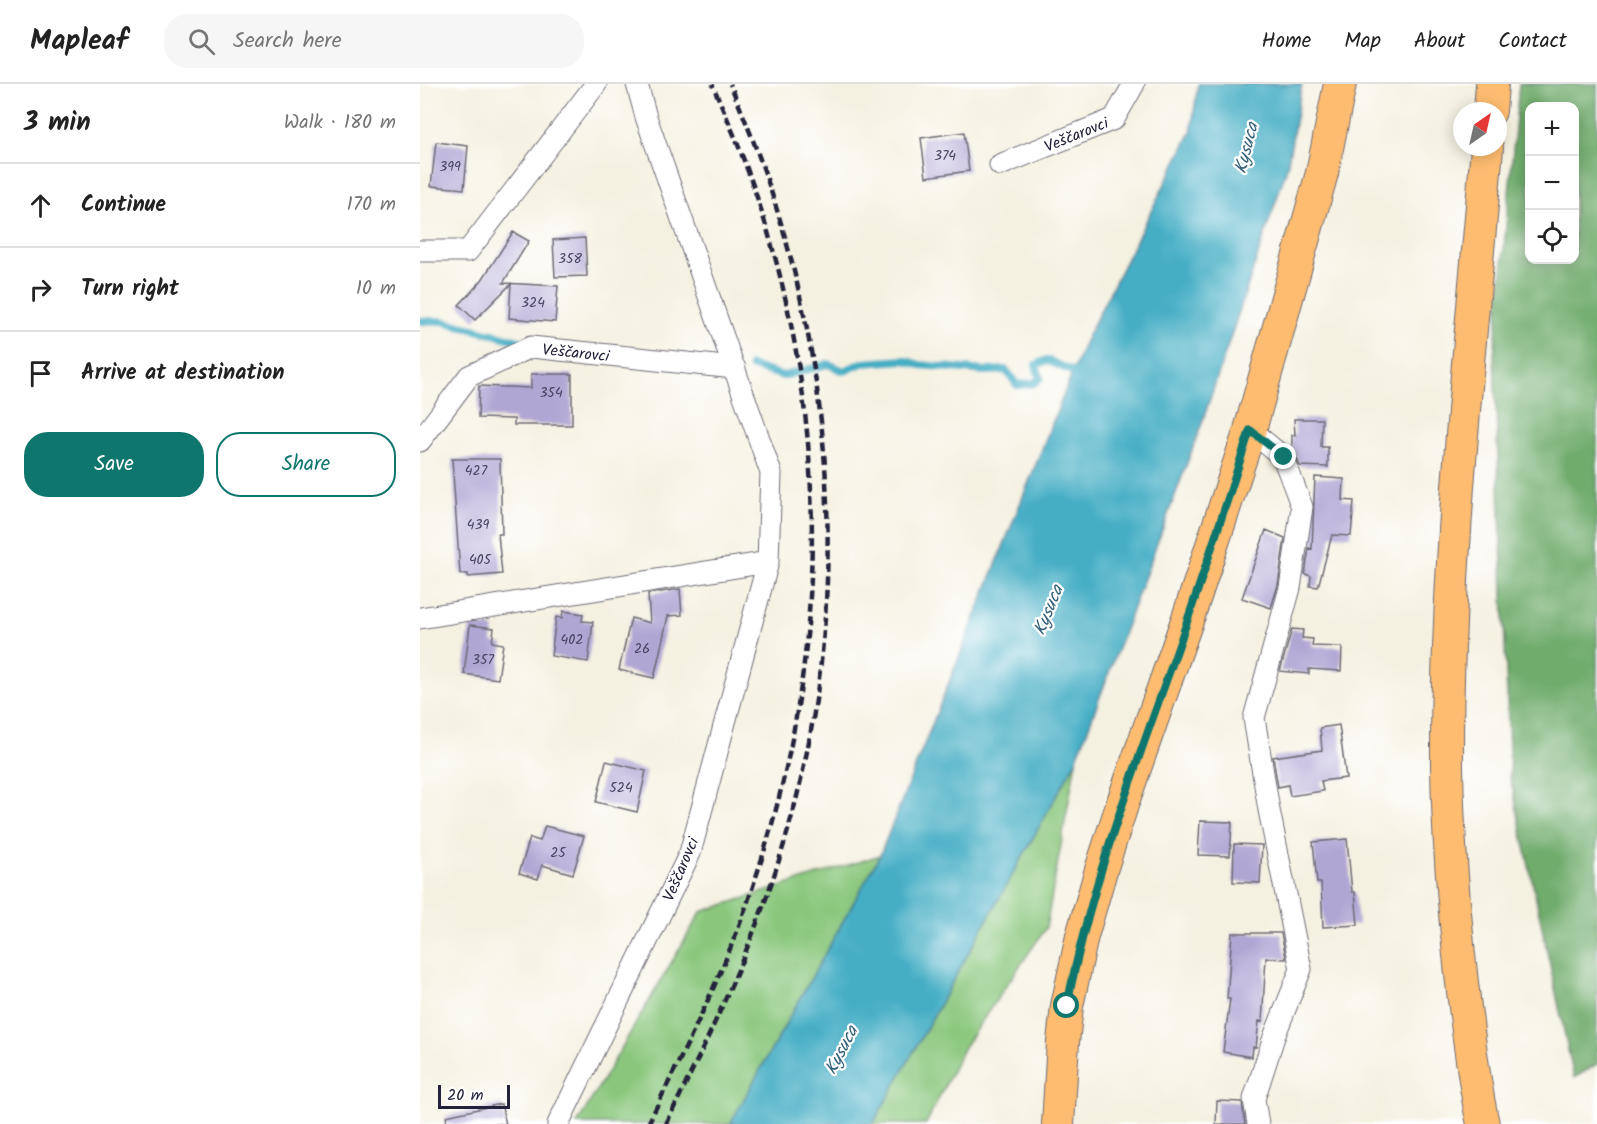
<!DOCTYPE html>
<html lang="en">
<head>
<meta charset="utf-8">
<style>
	body { margin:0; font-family:Kalam,sans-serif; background:#f6f6f6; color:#222 }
	.controls { position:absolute; right:18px; top:18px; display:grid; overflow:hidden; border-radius:12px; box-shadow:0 3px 15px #0003 }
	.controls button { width:54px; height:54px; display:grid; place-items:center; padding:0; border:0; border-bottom:2px solid #e0e0e0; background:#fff; color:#222; font:30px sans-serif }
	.compass { position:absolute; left:1033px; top:18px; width:54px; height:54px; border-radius:50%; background:#fff; box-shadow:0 3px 15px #0003; rotate:34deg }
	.scale { position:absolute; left:18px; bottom:15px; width:72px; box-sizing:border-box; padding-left:6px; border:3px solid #22223b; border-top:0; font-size:16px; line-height:21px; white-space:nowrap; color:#22223b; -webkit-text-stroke:4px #fff; paint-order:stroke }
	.stop { position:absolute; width:18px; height:18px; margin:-14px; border:4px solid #0f766e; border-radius:50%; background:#fff }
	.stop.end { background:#0f766e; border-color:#fff; box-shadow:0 2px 6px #0008 }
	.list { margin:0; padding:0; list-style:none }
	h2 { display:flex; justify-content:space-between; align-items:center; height:78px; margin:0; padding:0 24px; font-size:26px }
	h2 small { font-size:20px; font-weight:400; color:#767676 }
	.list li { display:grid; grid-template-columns:39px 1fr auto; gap:18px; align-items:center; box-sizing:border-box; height:84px; padding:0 24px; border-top:2px solid #e0e0e0 }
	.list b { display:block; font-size:22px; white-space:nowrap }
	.list em { font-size:20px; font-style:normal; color:#767676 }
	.actions { display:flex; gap:12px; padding:18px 24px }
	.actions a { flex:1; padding:14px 0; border:2px solid #0f766e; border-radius:24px; text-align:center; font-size:21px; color:#0f766e }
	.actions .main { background:#0f766e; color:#fff }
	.icon { flex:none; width:33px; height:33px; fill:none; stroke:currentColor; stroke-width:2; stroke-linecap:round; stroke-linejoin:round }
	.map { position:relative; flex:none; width:1177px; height:1040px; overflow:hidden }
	header { display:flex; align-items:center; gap:36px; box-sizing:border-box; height:84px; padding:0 30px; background:#fff; border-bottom:2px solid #e0e0e0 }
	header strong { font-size:28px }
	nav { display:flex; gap:33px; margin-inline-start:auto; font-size:21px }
	.search { width:420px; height:54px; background:#f6f6f6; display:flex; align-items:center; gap:15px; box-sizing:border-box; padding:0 21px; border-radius:24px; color:#767676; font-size:22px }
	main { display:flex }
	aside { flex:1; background:#fff }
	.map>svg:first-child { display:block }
</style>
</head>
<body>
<header>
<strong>Mapleaf</strong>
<div class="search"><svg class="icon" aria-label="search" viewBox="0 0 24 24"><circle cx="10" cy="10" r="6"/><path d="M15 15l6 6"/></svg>Search here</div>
<nav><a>Home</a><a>Map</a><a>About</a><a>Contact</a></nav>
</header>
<main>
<aside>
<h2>3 min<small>Walk · 180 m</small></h2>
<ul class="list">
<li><svg class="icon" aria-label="ahead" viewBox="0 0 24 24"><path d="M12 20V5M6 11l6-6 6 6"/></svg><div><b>Continue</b></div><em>170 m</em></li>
<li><svg class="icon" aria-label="right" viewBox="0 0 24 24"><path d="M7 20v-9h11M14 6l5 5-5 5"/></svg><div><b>Turn right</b></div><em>10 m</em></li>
<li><svg class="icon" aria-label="arrive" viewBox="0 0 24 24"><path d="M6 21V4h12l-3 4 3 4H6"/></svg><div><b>Arrive at destination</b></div></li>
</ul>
<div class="actions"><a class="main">Save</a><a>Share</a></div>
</aside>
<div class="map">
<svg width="1177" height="1040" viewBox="0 0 1177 1040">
	<rect width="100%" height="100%" fill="#fff"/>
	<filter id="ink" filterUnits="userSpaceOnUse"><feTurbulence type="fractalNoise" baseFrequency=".0167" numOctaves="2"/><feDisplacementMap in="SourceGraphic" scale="12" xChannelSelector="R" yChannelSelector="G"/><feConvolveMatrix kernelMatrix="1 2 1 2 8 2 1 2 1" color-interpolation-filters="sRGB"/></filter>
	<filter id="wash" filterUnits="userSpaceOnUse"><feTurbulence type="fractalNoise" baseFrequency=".008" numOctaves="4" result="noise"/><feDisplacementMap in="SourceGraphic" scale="24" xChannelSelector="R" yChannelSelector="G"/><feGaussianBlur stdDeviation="1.35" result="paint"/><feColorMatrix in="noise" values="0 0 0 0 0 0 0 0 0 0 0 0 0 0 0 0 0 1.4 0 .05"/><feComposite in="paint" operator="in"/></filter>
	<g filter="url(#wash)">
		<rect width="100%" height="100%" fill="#f5f1e1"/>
		<path fill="#8ac77d" stroke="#56745c" stroke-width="1.5" d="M 656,677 L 626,844 L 544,963 L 506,1040 L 453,1040 Z
			M 460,771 L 310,1040 L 157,1040 L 281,828 Z"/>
		<path fill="#6fac6c" stroke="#486754" stroke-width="1.5" fill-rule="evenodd" d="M 1099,0 L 1177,0 L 1177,980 L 1154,994 L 1090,693 L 1074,272 ZM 1110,22 L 1154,22 L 1154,176 L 1110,176 Z"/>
		<path fill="#45adc4" stroke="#346880" stroke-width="1.5" d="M 778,0 L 882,0 L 867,84 L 781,342 L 656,677 L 453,1040 L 310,1040 L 460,771 L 665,257 L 771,48 Z"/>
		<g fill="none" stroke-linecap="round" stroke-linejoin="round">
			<path stroke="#45adc4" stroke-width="8" d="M 0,237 L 22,237 L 107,259
				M 331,282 L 363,292 L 408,280 L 424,287 L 442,279 L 484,276 L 500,281 L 565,287 L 586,286 L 597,301 L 614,299 L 620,294 L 616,281 L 627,276 L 660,291"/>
		</g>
		<g id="blocks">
			<path fill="#b0a6d4" d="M 544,48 L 549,87 L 506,93 L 501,54 Z
				M 16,58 L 48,62 L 44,105 L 11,102 Z
				M 93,148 L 109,157 L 83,199 L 138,202 L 135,238 L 89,234 L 91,200 L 55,236 L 39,221 L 62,196 Z
				M 165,154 L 167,192 L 135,193 L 133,156 Z
				M 111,290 L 152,290 L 152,341 L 94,341 L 94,335 L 58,334 L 59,302 L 111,304 Z
				M 874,335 L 902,335 L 901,363 L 908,363 L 908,383 L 880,382 L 872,364 L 872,351 L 875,351 Z
				M 32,375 L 80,375 L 82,450 L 78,450 L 82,490 L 48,493 L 48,490 L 40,490 Z
				M 895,393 L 924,395 L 923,416 L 934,417 L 931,452 L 912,451 L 898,503 L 890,502 L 891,492 L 885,490 L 889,464 L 892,465 Z
				M 846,446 L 865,454 L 858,501 L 851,524 L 822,514 Z
				M 260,505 L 262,531 L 248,532 L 234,594 L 199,586 L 211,534 L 230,539 L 228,510 Z
				M 143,527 L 163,530 L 162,537 L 173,538 L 168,578 L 131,572 L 136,533 L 142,534 Z
				M 50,541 L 74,544 L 72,558 L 83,560 L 78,595 L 44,590 Z
				M 872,545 L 883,546 L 882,554 L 893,555 L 892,562 L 922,563 L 921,587 L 889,585 L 889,590 L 860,587 Z
				M 919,641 L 926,694 L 901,697 L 903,707 L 870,712 L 868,701 L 858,703 L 853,673 L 902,666 L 900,644 Z
				M 186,677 L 226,687 L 217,728 L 176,718 Z
				M 780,737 L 812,738 L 810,772 L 778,771 Z
				M 125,742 L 164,752 L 153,790 L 122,781 L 118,795 L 99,789 L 110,754 L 120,757 Z
				M 927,755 L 932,808 L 935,808 L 938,841 L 903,843 L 901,799 L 897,799 L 893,758 Z
				M 814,760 L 842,761 L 840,799 L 813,798 Z
				M 812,849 L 861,849 L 866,873 L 866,875 L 846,874 L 842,938 L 839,937 L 836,963 L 833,963 L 832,973 L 803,968 L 810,915 L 807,915 Z
				M 797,1017 L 822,1018 L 825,1040 L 796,1040 Z
				M 81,1020 L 86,1040 L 27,1040 L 26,1032 Z"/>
		</g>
	</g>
	<g filter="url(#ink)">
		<use href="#blocks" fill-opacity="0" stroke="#6c6a75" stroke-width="1.5"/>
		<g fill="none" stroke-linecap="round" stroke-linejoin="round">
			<defs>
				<path id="minor" d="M 580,81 L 694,35 L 714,0
					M 0,167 L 48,167 L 176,0
					M 830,346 L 863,373 L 882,423 L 870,504 L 834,634 L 849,726 L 881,885 L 854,953 L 834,1015 L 838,1040
					M 0,357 L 49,292 L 111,263 L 315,284
					M 0,534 L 348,478
					M 138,1040 L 270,769 L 348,478 L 351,389 L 226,33 L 217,0"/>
				<path id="primary" d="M 1070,27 L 1072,0
					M 638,1040 L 643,958 L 647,922 L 662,852 L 681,786 L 704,715 L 769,531 L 830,346 L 902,89 L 920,0
					M 1063,1040 C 1053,994 1048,946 1042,899 C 1034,827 1028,755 1027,682 C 1026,476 1050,269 1067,63"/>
			</defs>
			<use href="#minor" stroke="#6c6a75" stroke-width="23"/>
			<use href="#primary" stroke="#6c6a75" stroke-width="34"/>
			<use href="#minor" stroke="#fff" stroke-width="21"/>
			<use href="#primary" stroke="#fdbc70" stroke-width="32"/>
			<path stroke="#22223b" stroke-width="4.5" stroke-dasharray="9 4.5" stroke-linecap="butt" d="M 228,1040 C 267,961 308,881 335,796 C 423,531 409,253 292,0
				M 246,1040 C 291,949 335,857 364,760 C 439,508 415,239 310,0"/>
		</g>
	</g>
	<g fill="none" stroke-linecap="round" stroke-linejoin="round" filter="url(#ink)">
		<path stroke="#0f766e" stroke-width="8" d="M 647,922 C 670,803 713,689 754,575 C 781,499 805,423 830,346 L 864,373"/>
	</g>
	<g text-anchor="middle" stroke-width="4.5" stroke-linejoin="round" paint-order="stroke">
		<g font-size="14" fill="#464361">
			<text x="525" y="76">374</text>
			<text x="30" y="87">399</text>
			<text x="150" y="179">358</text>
			<text x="113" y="223">324</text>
			<text x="131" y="313">354</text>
			<text x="56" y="391">427</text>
			<text x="58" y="445">439</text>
			<text x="60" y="480">405</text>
			<text x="152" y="560">402</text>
			<text x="222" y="569">26</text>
			<text x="63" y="580">357</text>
			<text x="201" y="708">524</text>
			<text x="138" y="773">25</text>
		</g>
		<g font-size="16" fill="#22223b" stroke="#fff">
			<text transform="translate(656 50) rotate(-22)" y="6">Veščarovci</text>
			<text transform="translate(156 268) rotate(6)" y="6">Veščarovci</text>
			<text transform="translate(260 785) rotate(-67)" y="6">Veščarovci</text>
		</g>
		<g font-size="18" font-style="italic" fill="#326179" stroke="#fff">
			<text transform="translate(826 64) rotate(-76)" y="6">Kysuca</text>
			<text transform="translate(628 526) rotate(-68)" y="6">Kysuca</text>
			<text transform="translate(421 966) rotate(-63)" y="6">Kysuca</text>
		</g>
	</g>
</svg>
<div class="controls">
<button>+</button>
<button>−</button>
<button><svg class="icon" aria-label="locate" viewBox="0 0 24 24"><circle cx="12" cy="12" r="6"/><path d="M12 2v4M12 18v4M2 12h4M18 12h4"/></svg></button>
</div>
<svg class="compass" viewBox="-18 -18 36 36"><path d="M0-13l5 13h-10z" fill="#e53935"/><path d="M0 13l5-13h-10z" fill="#767676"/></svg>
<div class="scale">20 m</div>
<div class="stop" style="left:647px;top:922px"></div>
<div class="stop end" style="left:864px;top:373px"></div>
</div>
</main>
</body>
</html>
